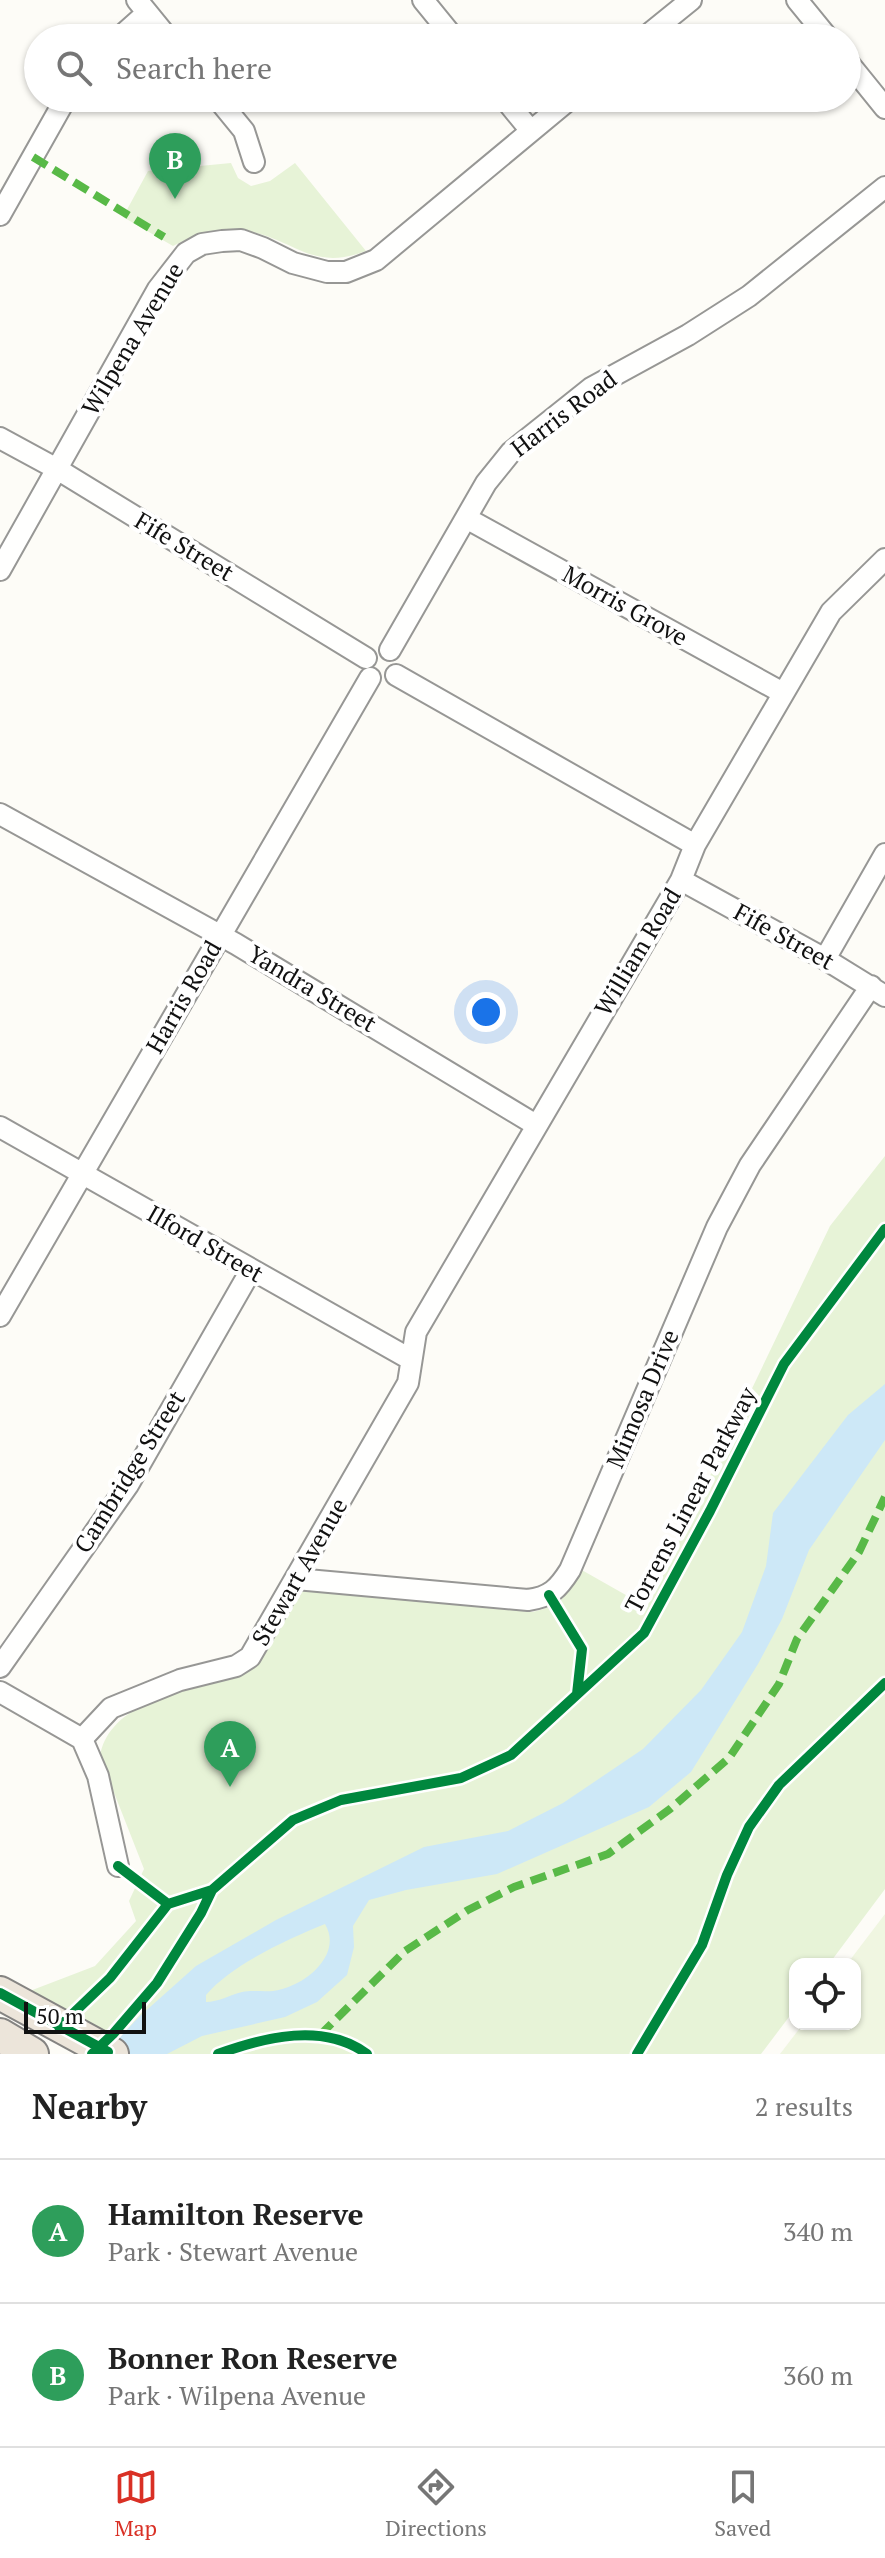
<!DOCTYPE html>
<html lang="en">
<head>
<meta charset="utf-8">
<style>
	body { margin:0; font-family:"PT Serif",serif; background:#f2f2f2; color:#222 }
	.controls { position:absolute; right:24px; bottom:24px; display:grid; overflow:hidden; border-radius:16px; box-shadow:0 2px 6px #0004 }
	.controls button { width:72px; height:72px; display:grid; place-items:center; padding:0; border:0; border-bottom:2px solid #e0e0e0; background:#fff; color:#222; font:40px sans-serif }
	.scale { position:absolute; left:24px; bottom:20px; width:122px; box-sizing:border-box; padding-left:8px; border:4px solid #111; border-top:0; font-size:22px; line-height:28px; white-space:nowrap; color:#111; -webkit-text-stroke:6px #fff; paint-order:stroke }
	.you { position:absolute; left:486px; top:1012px; width:28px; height:28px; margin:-20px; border:6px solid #fff; border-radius:50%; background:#1a73e8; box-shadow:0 0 0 12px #1a73e833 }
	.badge { display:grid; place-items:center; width:52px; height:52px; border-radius:50%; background:#d93025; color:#fff; font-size:26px; font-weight:700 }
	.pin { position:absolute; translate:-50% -66px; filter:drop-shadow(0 2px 4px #0008) }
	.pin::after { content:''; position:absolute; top:42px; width:28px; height:24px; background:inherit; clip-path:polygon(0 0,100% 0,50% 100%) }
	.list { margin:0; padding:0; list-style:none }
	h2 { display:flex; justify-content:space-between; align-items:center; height:104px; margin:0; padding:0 32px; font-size:34px }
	h2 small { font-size:26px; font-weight:400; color:#767676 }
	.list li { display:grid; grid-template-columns:52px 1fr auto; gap:24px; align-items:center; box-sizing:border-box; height:144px; padding:0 32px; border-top:2px solid #e0e0e0 }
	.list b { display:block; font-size:30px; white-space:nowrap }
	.list p { margin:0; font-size:26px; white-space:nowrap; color:#767676 }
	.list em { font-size:26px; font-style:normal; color:#767676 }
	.icon { flex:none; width:44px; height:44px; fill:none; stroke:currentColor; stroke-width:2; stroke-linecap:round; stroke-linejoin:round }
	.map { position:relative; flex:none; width:885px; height:2054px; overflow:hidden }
	.search { position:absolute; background:#fff; box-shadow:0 2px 6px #0004; left:24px; right:24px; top:24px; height:88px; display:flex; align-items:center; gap:20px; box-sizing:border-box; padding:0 28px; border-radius:44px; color:#767676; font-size:30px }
	.sheet { height:392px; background:#fff }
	nav { display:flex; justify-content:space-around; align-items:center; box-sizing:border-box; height:112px; border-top:2px solid #e0e0e0; background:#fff; font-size:22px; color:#767676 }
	nav a { display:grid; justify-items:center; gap:4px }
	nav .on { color:#d93025 }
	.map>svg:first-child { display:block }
</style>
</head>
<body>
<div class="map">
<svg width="885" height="2054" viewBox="0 0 885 2054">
	<rect width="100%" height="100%" fill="#fdfcf7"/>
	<path fill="#e7f3d7" d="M 231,163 L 238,178 L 251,186 L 270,181 L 295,163 L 366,251 C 313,271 298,242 252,232 C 224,226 198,233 173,246 L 123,217 L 148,171 Z
		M 885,1156 L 885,1889 L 829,1964 L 795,1964 L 795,2009 L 761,2054 L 143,2054 L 22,1994 L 95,1966 L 136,1921 L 129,1901 L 144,1869 L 100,1757 C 107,1708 171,1693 212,1682 C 223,1679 238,1677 248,1672 C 266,1661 289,1607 300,1587 L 532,1612 C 564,1605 565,1597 580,1569 L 647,1607 L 830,1226 Z"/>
	<path fill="#f0f6e1" d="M 885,1914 L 885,2054 L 780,2054 L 803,2024 L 855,2024 L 855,1964 L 847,1964 Z"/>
	<path fill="#cde8f7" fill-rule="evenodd" d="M 885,1384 L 885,1440 L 809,1550 L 782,1619 L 758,1664 L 691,1772 L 649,1807 L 497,1874 L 406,1890 L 369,1900 L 353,1926 L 354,1947 L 347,1975 L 317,2002 L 285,2017 L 202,2036 L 167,2054 L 104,2054 L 140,2016 L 196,1966 L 276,1920 L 424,1847 L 508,1831 L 563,1803 L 643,1749 L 701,1690 L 742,1632 L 766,1566 L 773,1513 L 848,1415 ZM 325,1924 C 344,1956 302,1988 273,1991 C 263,1992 252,1990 242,1992 C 230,1995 218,2002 206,2002 L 206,1995 C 231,1965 288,1939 325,1924 Z"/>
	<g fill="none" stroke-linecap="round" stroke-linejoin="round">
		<defs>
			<path id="minor" d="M 137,0 L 168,38
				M 423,0 L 454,38
				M 797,0 L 828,38
				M 119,38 L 147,13
				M 644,38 L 691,0
				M 847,61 L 885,108
				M 217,98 L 244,131 L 254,162
				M 504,98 L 531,131
				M 0,215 L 66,98
				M 0,438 L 57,469 L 366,658
				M 466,518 L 783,693
				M 0,570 L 158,289 L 186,253 L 202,244 L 222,241 L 241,240 L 263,248 L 293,263 L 327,272 L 346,272 L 376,260 L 571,98
				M 390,650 L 486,483 L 511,452 L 591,388 L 688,335 L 749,296 L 885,187
				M 396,675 L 695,845
				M 0,814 L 236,944 L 536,1125
				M 681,880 L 825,959 L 885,996
				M 825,959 L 885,854
				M 0,1127 L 410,1359
				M 0,1316 L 370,678
				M 296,1579 L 528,1600 C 550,1597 558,1589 570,1570 L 717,1227 L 750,1165 L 871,986
				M 0,1667 L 128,1485 L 251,1270
				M 0,1692 L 82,1739
				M 118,1866 L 98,1776 L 82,1739 L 111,1708 L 180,1680 L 236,1666 L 250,1657 L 408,1383 L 416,1332 L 681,880 L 695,845 L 831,612 L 885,559"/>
			<path id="trunk" d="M 0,1993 L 112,2054
				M 0,2035 L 32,2054"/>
		</defs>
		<use href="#minor" stroke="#979795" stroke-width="24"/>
		<use href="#trunk" stroke="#858482" stroke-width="36"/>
		<use href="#minor" stroke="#fffffe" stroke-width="20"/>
		<use href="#trunk" stroke="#ece5da" stroke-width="32"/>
		<path stroke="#58b947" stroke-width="8" stroke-dasharray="16 8" stroke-linecap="butt" d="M 33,157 L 164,237
			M 320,2035 L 405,1951 L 468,1910 L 514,1887 L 608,1854 L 670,1809 L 729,1758 L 779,1684 L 797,1639 L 859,1552 L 885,1497"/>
		<defs>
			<path id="cycleway" d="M 549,1595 L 582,1649 L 577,1694
				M 118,1866 L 168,1904 L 212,1890
				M 0,1993 L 108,2052
				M 59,2027 L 110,1978 L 168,1904
				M 92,2054 L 113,2034 L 157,1983 L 201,1913 L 212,1890 L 293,1820 L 341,1800 L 461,1778 L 511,1755 L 644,1633 L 710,1511 L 784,1364 L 885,1229
				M 218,2054 C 265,2037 324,2022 367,2054
				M 637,2054 L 702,1945 L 727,1875 L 749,1827 L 779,1785 L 885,1683"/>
		</defs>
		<use href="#cycleway" stroke="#fff" stroke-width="15"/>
		<use href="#cycleway" stroke="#00873e" stroke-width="10"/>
	</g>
	<g text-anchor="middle" stroke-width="8" stroke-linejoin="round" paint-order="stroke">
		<g font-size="24" fill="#111" stroke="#fff">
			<text transform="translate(133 339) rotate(-59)" y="8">Wilpena Avenue</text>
			<text transform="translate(564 414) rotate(-37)" y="8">Harris Road</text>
			<text transform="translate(184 547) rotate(31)" y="8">Fife Street</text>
			<text transform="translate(625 606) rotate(29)" y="8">Morris Grove</text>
			<text transform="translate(784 937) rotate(29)" y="8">Fife Street</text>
			<text transform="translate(638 952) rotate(-59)" y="8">William Road</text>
			<text transform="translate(312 989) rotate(31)" y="8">Yandra Street</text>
			<text transform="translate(184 997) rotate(-60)" y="8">Harris Road</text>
			<text transform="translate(205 1244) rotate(30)" y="8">Ilford Street</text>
			<text transform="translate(643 1399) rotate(-67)" y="8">Mimosa Drive</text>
			<text transform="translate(130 1472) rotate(-58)" y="8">Cambridge Street</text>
			<text transform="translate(691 1500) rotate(-62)" y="8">Torrens Linear Parkway</text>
			<text transform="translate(300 1572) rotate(-60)" y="8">Stewart Avenue</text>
		</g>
	</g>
</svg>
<div class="controls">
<button><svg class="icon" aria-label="locate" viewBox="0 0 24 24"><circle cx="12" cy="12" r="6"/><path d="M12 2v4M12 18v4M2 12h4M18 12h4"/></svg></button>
</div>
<div class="scale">50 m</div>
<div class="you"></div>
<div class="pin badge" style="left:230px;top:1787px;background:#2e9e5b">A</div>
<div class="pin badge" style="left:175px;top:199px;background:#2e9e5b">B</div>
<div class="search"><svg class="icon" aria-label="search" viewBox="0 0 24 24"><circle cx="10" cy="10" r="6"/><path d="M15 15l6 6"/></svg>Search here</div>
</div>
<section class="sheet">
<h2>Nearby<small>2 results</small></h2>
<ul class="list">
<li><span class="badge" style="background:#2e9e5b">A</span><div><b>Hamilton Reserve</b><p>Park · Stewart Avenue</p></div><em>340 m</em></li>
<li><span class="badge" style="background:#2e9e5b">B</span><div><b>Bonner Ron Reserve</b><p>Park · Wilpena Avenue</p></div><em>360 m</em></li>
</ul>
</section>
<nav>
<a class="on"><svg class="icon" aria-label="map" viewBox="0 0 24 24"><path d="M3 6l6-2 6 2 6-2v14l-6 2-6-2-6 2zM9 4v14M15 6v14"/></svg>Map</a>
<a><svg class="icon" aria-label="directions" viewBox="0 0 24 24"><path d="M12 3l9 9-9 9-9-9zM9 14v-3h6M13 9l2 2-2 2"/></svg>Directions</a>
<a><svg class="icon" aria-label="saved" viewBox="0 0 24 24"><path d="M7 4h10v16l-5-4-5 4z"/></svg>Saved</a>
</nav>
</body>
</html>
